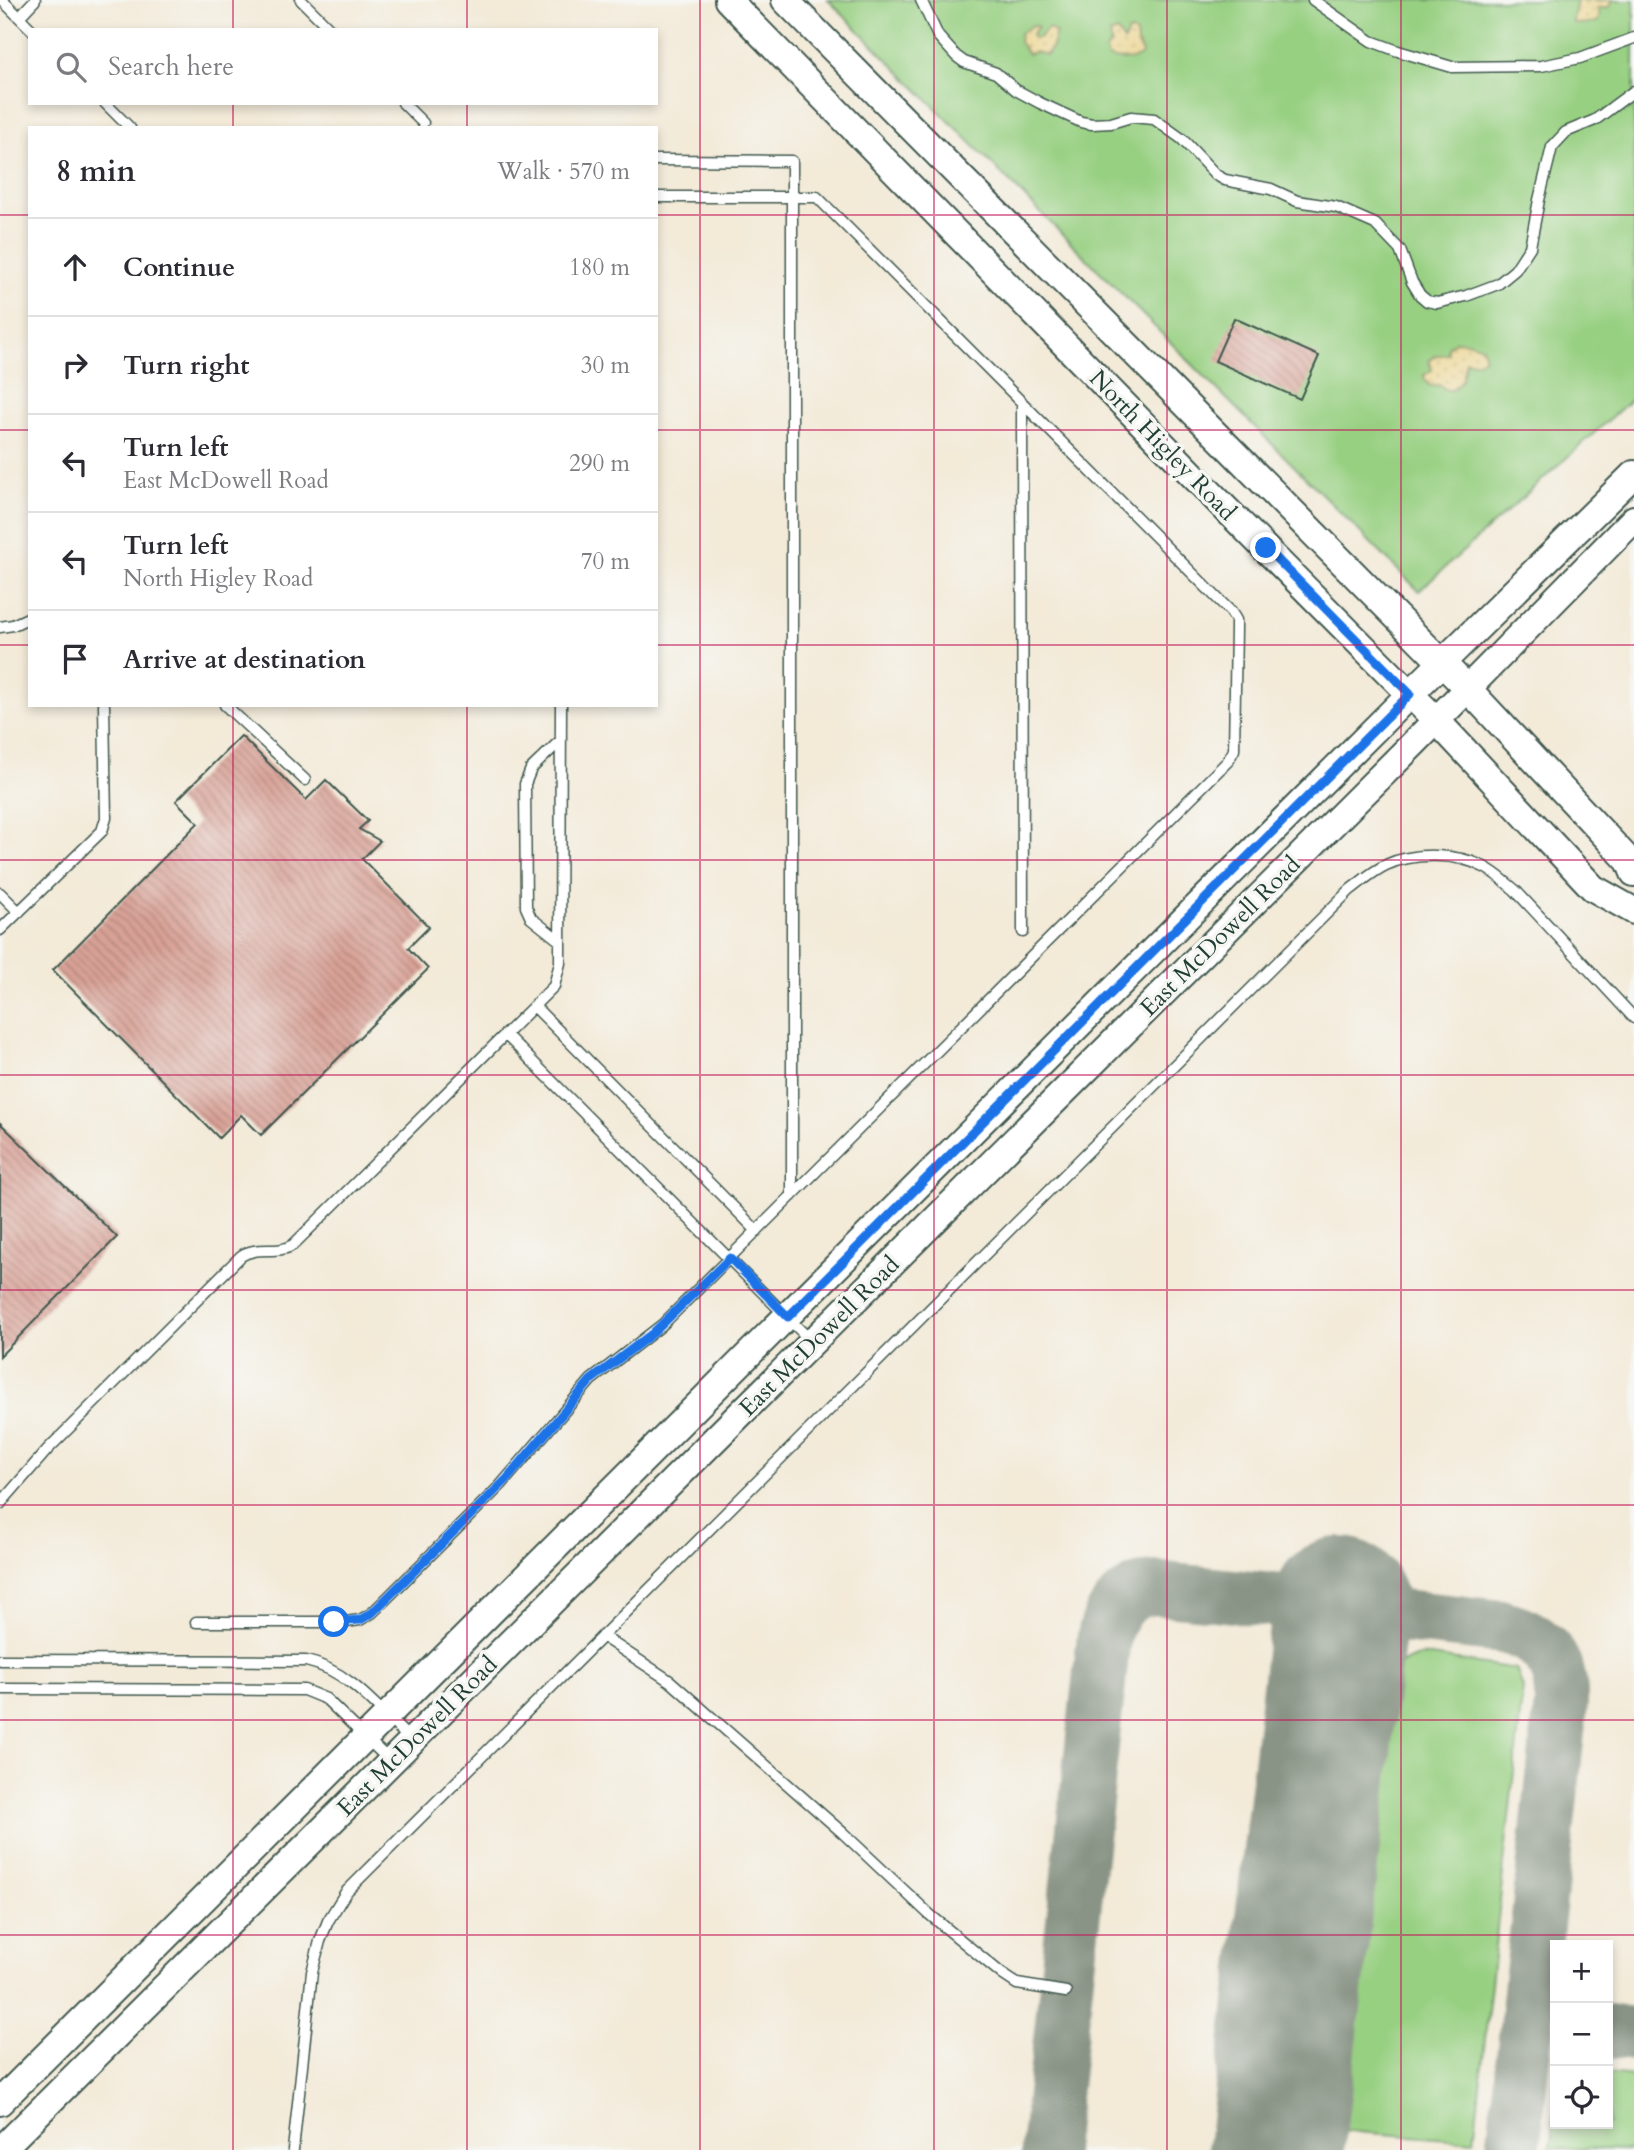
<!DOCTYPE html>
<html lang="en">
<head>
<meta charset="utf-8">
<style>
	body { margin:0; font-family:Cardo,serif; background:#f2f2f3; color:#2b2b33 }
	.controls { position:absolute; right:21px; bottom:21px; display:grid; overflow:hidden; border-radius:0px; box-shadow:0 4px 10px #0003 }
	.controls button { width:63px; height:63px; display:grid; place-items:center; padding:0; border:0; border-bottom:2px solid #e1e1e2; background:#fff; color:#2b2b33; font:35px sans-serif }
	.stop { position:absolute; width:21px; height:21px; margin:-16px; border:5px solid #1a73e8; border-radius:50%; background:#fff }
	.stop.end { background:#1a73e8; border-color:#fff; box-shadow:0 2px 7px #0008 }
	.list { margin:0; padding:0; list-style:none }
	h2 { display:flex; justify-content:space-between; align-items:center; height:91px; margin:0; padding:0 28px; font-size:30px }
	h2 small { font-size:23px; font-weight:400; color:#7c7c81 }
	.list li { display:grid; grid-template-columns:46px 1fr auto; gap:21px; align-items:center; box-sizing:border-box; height:98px; padding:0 28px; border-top:2px solid #e1e1e2 }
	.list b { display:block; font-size:26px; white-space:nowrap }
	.list p { margin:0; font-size:23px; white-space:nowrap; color:#7c7c81 }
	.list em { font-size:23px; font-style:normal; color:#7c7c81 }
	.icon { flex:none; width:38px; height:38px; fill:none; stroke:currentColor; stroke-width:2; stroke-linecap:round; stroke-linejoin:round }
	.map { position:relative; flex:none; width:1634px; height:2150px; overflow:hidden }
	.search { position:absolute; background:#fff; box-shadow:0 4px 10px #0003; left:28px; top:28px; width:630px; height:77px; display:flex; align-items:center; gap:18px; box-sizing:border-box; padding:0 24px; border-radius:0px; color:#7c7c81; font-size:26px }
	.panel { position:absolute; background:#fff; box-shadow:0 4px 10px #0003; left:28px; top:126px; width:630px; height:581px; border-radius:0px }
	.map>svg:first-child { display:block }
</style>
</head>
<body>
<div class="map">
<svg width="1634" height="2150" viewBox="0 0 1634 2150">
	<defs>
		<pattern id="sand-dots" width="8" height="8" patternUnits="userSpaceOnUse" patternTransform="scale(1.75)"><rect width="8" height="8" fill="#eeda9e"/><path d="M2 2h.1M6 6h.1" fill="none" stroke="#ccbc89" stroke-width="1.8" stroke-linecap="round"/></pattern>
		<pattern id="building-back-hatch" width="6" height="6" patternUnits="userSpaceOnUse" patternTransform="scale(1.75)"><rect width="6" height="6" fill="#d9a196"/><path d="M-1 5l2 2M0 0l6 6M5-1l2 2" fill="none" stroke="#af847b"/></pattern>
	</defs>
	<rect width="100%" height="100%" fill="#f6f6f2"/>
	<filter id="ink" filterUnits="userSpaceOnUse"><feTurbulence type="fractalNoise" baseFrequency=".0143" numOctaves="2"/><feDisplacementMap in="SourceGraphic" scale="14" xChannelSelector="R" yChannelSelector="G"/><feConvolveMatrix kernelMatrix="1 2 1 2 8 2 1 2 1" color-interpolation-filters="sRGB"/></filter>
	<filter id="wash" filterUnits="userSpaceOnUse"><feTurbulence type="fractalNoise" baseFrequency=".00686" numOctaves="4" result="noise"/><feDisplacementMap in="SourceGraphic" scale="28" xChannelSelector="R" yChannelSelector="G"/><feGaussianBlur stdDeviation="1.57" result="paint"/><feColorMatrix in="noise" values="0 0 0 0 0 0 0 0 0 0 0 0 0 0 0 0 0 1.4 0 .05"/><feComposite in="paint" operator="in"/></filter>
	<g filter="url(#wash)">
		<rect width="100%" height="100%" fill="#f3ead8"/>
		<path fill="#98d082" stroke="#5c865b" stroke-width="2" d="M 828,0 L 1634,0 L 1634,397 L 1419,591 Z
			M 1424,1655 L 1516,1669 L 1523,1688 L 1474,2141 L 1345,2131 L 1391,1678 C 1398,1664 1408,1658 1424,1655 Z
			M 1608,2073 L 1634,2076 L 1634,2150 L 1550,2148 L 1555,2113 L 1555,2124 L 1608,2124 Z"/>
		<path fill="url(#sand-dots)" stroke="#868c69" stroke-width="2" d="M 1577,0 L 1613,0 L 1608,8 L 1597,8 L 1600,16 L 1597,22 L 1580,24 L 1573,23 L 1573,20 Z
			M 1033,25 L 1038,27 L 1032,34 L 1035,39 L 1040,37 L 1048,28 L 1056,33 L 1052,46 L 1047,55 L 1036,52 L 1028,54 L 1019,42 L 1020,33 Z
			M 1117,31 L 1124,41 L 1128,32 L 1132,31 L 1136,34 L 1137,43 L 1142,52 L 1141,56 C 1132,61 1114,61 1107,56 L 1106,49 L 1111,44 L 1110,34 Z
			M 1455,341 L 1468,342 L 1482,347 L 1485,357 L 1478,362 L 1466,361 L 1461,381 L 1452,390 L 1446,390 L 1440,385 L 1430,386 L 1425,380 L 1424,375 L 1432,370 L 1429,361 L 1435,356 L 1448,354 L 1448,347 Z"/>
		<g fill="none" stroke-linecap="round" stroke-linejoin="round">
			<path stroke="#899486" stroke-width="54" d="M 1608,2031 L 1634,2034
				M 1048,2150 L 1104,1636 C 1110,1610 1127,1590 1155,1588 L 1292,1602 L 1340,1605 L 1402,1616 L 1503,1627 C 1542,1636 1563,1662 1561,1703 L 1513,2150"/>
			<path stroke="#899486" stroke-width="136" d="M 1276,2150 L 1340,1605"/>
		</g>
		<g id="blocks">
			<path fill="url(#building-back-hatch)" d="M 1234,318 L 1319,356 L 1300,399 L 1215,361 Z
				M 241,736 L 306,800 L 326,780 L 368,821 L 359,829 L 380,841 L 362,859 L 429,927 L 408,948 L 428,969 L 261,1135 L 241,1115 L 219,1138 L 53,970 L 198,823 L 176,801 Z
				M 0,1123 L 117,1237 L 0,1356 Z"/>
		</g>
	</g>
	<g filter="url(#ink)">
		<use href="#blocks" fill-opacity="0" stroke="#3f574d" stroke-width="2"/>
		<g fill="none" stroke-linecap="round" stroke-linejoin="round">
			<defs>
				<path id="lane" d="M 2,0 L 32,30
					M 301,0 L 331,30
					M 921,0 L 938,36 L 956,56 L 964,62 L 996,73 L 1016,90 L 1040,103 L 1081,122 L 1092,124 L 1111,123 L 1131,117 L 1154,119 L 1182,139 L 1216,175 L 1225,180 L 1271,189 L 1297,201 L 1336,207 L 1375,224 L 1400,250 L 1412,282 L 1420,295 L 1427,301 L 1437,303 L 1466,296 L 1498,284 L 1515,270 L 1530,247 L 1539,200 L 1552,147 L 1566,132 L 1595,120 L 1634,91
					M 1313,0 L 1371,41 L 1398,51 L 1452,67 L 1541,66 L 1580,58 L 1634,38
					M 19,17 L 35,0
					M 105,103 L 130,128
					M 403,103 L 423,123
					M 656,160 L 792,161 L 792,1196
					M 1022,402 L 1023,932
					M 0,627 L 13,625 L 30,617
					M 225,705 L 305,780
					M 0,893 L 19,912
					M 0,930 L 102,831 L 106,818 L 104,705
					M 560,941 L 531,918 L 526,907 L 525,784 L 531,769 L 561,740
					M 534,1006 L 757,1231
					M 505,1034 L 811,1341
					M 0,1504 L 48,1449 L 241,1256 C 257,1245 277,1255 293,1245 L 554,986 L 560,963 L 561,705
					M 196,1622 L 346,1622 L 360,1620 L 372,1613 L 501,1485 L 591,1380 L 662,1325 L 1228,761 L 1234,750 L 1236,628 L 1236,620 L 1231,612 L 817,197 L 656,197
					M 602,1636 L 670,1681 L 843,1833 L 929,1914 L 1002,1974 L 1017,1984 L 1066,1992
					M 0,1660 L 306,1661 C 349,1670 380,1711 412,1741
					M 0,1689 L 304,1690 L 326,1699 L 389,1760
					M 293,2150 L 312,1972 L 320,1941 L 328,1921 L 346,1892 L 1350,890 C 1362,881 1373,871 1386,865 C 1414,852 1458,853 1484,867 C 1496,873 1505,882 1515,890 L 1634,1018"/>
				<path id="secondary" d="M 728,0 L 1225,508 L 1437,721 L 1593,888 L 1634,911
					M 785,0 L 1468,689 L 1629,861 L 1634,873
					M 0,2102 L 1410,694 L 1634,474
					M 1,2150 L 1415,742 L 1634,519"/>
			</defs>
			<use href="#lane" stroke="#3f574d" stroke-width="13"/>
			<use href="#secondary" stroke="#3f574d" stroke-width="30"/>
			<use href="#lane" stroke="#fff" stroke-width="10"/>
			<use href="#secondary" stroke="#fff" stroke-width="26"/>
		</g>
	</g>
	<g fill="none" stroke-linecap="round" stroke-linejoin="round" filter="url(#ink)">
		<path stroke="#1a73e8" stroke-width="9" d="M 334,1622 L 360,1620 L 372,1613 L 507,1479 L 591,1380 L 653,1333 L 730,1258 L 788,1317 L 1410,694 L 1266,548"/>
	</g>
	<path fill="none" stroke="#c2185b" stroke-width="2" stroke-opacity="0.55" d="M 233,0 L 233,30M 467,0 L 467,30M 700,0 L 700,2150M 934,0 L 934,2150M 1167,0 L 1167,2150M 1401,0 L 1401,2150M 233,103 L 233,128M 467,103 L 467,128M 0,215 L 30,215M 656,215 L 1634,215M 0,430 L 30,430M 656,430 L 1634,430M 0,645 L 30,645M 656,645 L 1634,645M 233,705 L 233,2150M 467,705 L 467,2150M 0,860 L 1634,860M 0,1075 L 1634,1075M 0,1290 L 1634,1290M 0,1505 L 1634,1505M 0,1720 L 1634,1720M 0,1935 L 1634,1935"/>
	<g text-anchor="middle" stroke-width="7" stroke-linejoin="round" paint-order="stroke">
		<g font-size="24" fill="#1f3d34" stroke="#f6f6f2">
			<text transform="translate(1163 445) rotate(46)" y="8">North Higley Road</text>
			<text transform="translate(1220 936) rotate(-45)" y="8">East McDowell Road</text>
			<text transform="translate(819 1336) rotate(-45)" y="8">East McDowell Road</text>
			<text transform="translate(417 1736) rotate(-45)" y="8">East McDowell Road</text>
		</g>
	</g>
</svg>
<div class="controls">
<button>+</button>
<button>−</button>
<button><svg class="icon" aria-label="locate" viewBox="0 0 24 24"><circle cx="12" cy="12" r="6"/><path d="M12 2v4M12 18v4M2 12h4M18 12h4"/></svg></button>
</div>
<div class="stop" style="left:334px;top:1622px"></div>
<div class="stop end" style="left:1266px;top:548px"></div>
<div class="search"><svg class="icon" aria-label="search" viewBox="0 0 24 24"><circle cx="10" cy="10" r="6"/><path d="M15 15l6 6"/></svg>Search here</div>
<section class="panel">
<h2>8 min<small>Walk · 570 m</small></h2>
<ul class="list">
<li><svg class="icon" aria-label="ahead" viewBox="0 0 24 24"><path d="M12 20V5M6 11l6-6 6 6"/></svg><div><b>Continue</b></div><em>180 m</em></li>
<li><svg class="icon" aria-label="right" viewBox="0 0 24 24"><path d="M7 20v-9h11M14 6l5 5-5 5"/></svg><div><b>Turn right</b></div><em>30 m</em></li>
<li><svg class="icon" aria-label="left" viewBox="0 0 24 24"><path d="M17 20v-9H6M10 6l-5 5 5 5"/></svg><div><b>Turn left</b><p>East McDowell Road</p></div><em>290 m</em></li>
<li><svg class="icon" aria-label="left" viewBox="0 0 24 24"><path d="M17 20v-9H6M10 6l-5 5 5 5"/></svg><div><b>Turn left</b><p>North Higley Road</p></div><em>70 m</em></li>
<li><svg class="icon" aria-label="arrive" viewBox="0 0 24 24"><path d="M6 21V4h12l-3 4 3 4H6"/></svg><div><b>Arrive at destination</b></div></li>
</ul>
</section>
</div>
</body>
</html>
